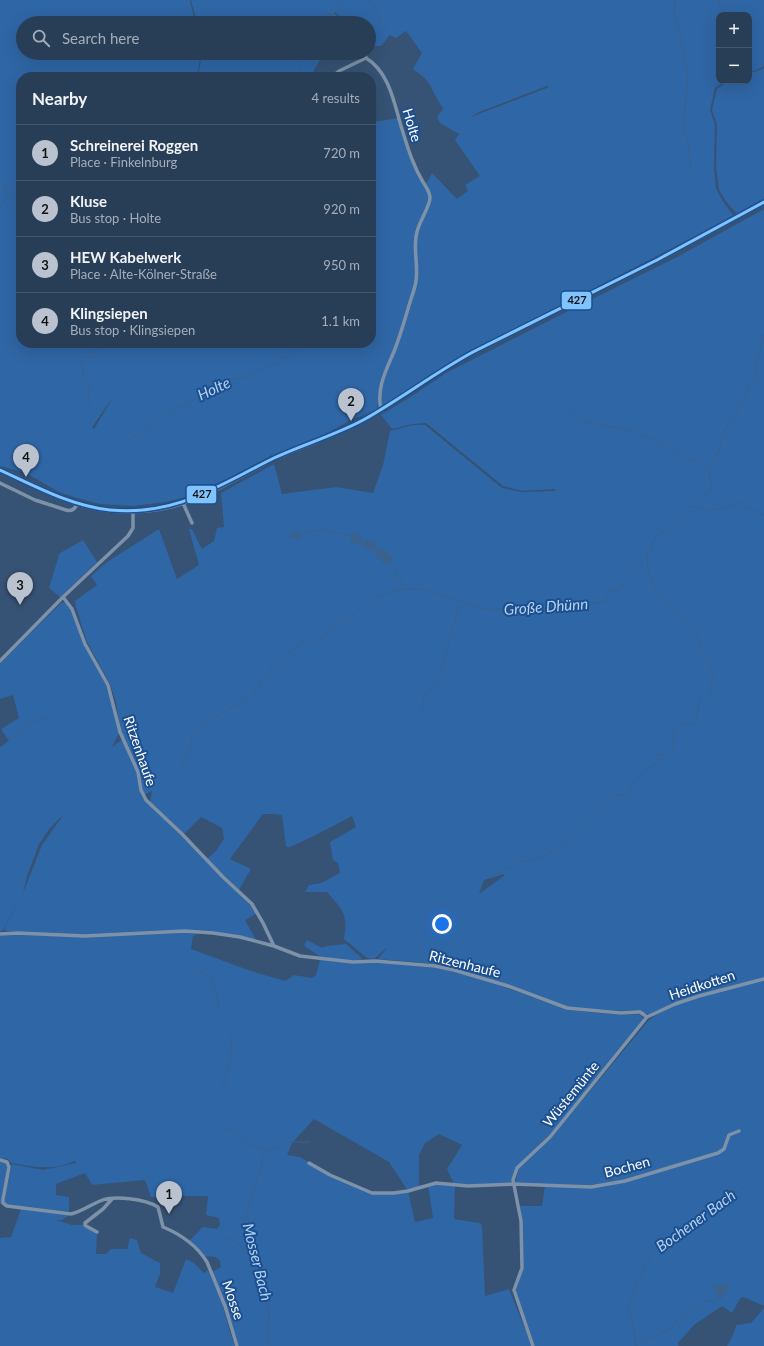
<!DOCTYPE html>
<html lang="en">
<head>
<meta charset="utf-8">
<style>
	body { margin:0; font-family:Lato,sans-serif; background:#30455d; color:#f1f3f6 }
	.controls { position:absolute; right:12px; top:12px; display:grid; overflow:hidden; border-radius:8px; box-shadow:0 4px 16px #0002 }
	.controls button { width:36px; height:36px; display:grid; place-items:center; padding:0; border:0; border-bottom:1px solid #44576d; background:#283e57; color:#f1f3f6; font:20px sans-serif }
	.you { position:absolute; left:442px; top:924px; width:14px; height:14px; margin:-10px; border:3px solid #fff; border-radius:50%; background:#1a73e8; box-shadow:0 0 0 6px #1a73e833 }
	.badge { display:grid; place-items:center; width:26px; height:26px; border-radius:50%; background:#b9c2ce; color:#111; font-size:13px; font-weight:700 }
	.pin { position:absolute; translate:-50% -33px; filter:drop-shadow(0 1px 2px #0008) }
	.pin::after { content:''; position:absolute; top:21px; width:14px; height:12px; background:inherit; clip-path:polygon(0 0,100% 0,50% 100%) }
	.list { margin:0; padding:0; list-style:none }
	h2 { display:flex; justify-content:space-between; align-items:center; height:52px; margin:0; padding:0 16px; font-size:17px }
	h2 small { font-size:13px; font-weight:400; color:#a5aeba }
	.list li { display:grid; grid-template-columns:26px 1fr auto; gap:12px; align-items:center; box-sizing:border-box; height:56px; padding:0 16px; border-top:1px solid #44576d }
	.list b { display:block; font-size:15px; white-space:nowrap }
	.list p { margin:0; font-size:13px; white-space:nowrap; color:#a5aeba }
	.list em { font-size:13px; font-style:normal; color:#a5aeba }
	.icon { flex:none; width:22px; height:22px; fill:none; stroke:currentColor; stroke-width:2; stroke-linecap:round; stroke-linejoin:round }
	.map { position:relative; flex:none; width:764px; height:1346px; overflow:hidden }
	.search { position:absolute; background:#283e57; box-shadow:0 4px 16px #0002; left:16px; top:16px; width:360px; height:44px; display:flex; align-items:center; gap:10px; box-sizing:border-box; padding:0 14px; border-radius:22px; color:#a5aeba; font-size:15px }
	.panel { position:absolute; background:#283e57; box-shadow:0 4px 16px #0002; left:16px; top:72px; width:360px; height:276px; border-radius:16px }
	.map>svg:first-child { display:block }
</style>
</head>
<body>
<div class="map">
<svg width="764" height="1346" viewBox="0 0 764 1346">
	<rect width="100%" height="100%" fill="#365274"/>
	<path fill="#2f66a5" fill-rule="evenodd" d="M 0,0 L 190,0 L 195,23 L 23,23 L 23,53 L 201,53 L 197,77 L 21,77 L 21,343 L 371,343 L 371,100 L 374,122 L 398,118 L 408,153 L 416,172 L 428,192 L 429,201 L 425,212 L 426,212 C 432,199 433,197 426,184 L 432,173 L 457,199 L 468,191 L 465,185 L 480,176 L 455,140 L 459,134 L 440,123 L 437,117 L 443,109 L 426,79 L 413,69 L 422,53 L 406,31 L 396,38 L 390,35 L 381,46 L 369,46 L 369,23 L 347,23 L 335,12 L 334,13 L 345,23 L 197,23 L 191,0 L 764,0 L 764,66 L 754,71 L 749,70 L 749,15 L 719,15 L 719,81 L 725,81 L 715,88 L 710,110 L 715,125 L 714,167 L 716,189 L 724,203 L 734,216 L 469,353 L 441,368 L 382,406 C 379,399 380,385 383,377 L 382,377 L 377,409 L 351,420 L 323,435 L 272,455 L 228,479 L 182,498 L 165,502 L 133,506 L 100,504 L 77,498 L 59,492 L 26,473 L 0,466 ZM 547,86 L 549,87 L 471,117 L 479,112 ZM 114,396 L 94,429 L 92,427 Z
		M 202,53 L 324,53 L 314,70 L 313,77 L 198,77 Z
		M 764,68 L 764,200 L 737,214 L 728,204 L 719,190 L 716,167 L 717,125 L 712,110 L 717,89 L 729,81 L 749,81 L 749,72 L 754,72 Z
		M 764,209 L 764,1305 C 756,1304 749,1298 741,1297 L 732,1313 L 722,1306 L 694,1325 L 677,1344 L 679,1346 L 535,1346 L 516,1292 L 522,1268 L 521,1221 L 518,1206 L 542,1206 L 545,1186 L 515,1183 L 519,1168 L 551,1138 L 565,1121 L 649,1020 L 672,1005 L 649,1014 L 637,1012 L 637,1010 L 621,1011 L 568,1007 L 508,985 L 455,968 L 436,964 L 378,959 L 388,947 L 374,959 L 367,958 L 344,939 C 348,912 343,911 327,892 L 305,892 L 309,885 L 321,883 L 340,873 L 338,863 L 333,860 L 330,842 L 356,827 L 352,816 L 314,836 L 290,847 L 286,847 L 282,815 L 274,814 L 263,814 L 230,859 L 251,869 L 239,890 L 207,859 L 216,851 L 224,839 L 222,828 L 201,817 L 184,834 L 150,802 L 152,791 L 141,796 L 250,905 L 256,914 L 245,920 L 256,940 L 202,932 L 193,936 L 191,949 L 251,971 L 285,981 L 294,975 L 312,978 L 316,975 L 320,960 L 374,962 L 436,968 L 454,971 L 507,988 L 567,1010 L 621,1015 L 639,1014 L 644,1019 L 564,1120 L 517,1167 L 513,1184 L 455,1185 L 454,1219 L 479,1223 L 482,1225 L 485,1296 L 509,1289 L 532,1346 L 239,1346 L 224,1298 L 212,1272 L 221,1267 L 220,1261 L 216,1257 L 203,1256 L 188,1242 L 203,1227 L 217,1229 L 220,1224 L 219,1218 L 206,1215 L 208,1196 L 177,1196 L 173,1199 L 151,1197 L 145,1180 L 92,1185 L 85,1173 L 56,1184 L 56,1195 L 69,1197 L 69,1212 L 8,1205 L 5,1203 L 5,1195 L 12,1164 L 43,1170 L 76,1163 L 75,1161 C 52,1171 34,1167 11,1163 L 8,1159 L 0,1158 L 0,936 L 4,934 L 54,934 L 6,931 L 4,929 L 23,893 L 42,845 L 64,814 L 50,828 L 39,844 L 27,876 L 23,893 L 3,930 L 0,932 L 0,747 L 9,741 L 1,729 L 19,718 L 13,695 L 0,699 L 0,664 L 61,603 L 65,602 L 71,610 L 84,645 L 106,685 L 119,733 L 112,747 L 124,738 L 121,731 L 115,699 L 110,684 L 87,642 L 76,607 L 75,601 L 97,585 L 91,576 L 107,562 L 159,529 L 177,579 L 199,565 L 189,529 L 192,529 L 202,549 L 214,541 L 217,528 L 224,527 L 221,493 L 274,464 L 282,494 L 336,487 L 373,493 L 383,465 L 390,431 L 413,425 L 425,425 L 502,488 L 522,492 L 555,491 L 555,489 L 522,491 L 503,486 L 426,423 L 413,424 L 392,429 L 381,415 L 415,394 L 446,373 L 574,308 L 576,311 L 576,307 L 677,257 ZM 504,874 L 505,875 L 479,894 L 484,880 ZM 314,1119 L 389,1162 L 408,1191 L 372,1193 L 330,1175 L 300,1157 L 287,1155 L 292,1143 ZM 439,1134 L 462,1145 L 447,1169 L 454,1184 L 428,1185 L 433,1218 L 415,1222 L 408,1191 L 419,1187 L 419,1155 L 425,1143 Z
		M 83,540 L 97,562 L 60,597 L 49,588 L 59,555 L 60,553 Z
		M 307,940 L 322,948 L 326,946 L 346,944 L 362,958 L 362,959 L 354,961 L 321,957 L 304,946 Z
		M 0,1162 L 6,1163 L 8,1167 L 2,1194 L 2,1204 L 0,1204 Z
		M 21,1209 L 69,1215 L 62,1220 L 56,1220 L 72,1225 L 85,1225 L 97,1232 L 96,1254 L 106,1254 L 111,1249 L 127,1249 L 130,1238 L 137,1240 L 141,1253 L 160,1263 L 160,1274 L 155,1287 L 173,1293 L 186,1259 L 194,1263 L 204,1273 L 208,1270 L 221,1299 L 230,1332 L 235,1346 L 0,1346 L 0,1238 L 11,1237 Z
		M 764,1308 L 764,1346 L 727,1346 L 734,1333 L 736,1325 L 751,1323 Z"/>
	<path fill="#3b618d" d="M 328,13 L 331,13 L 336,18 L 332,23 L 322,23 Z
		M 297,531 L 300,531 L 301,537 L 300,539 L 290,538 L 288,537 Z
		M 352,533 L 364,538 L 361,545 L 359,545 L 350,541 Z
		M 367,539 L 377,543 L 375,549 L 372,551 L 362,546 Z
		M 380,547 L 392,557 L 392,559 L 385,565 L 374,553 Z
		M 727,1189 L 731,1189 L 737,1192 L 733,1199 L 731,1199 C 728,1196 727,1194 727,1189 Z
		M 730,1284 L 725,1294 L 720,1300 L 713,1285 Z"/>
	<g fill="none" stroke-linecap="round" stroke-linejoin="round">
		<path stroke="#3b618d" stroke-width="1" d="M 369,0 L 374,5 L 381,21
			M 675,0 L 674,13 L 677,20 L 688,77 L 683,125 L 689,145 L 691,169
			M 719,0 L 719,4 L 725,15
			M 336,7 L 343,0
			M 320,23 L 328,13
			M 417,67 L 434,90
			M 300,77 L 300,68 L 304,53
			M 0,182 L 8,189 L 10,195 L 21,203
			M 0,209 L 6,196 L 5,187
			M 91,406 L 88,399 L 90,384 L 83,374 L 82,363 L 86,358 L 90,357 L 104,343
			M 568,409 L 576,413 L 585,421 L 600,425 L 633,431 L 656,441 L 702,465 L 708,471
			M 128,440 L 149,428 L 174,410 L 187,404 L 226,380 L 241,378 L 278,362 L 296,352 L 300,343
			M 702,499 L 712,486 L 708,471 L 711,464 L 718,453 L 724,431 L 740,407 L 749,386 L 757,379 L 755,367 L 763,341 L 762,337 L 764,334
			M 697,507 L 701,500
			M 710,511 L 739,503 L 764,515
			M 301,534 L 324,529 L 351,536
			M 388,561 L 393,567 L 405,589
			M 422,712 L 424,694 L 436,684 L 441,674 L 449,642 L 458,609 L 468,604
			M 9,739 L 20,735 L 29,723 L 53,716
			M 177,774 L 181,770 L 187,756 L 193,736 L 199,726 L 254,695 L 261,680 L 270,672 L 272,665 L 308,639 L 315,641 L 321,639 L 330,629 L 348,619 L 367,602 L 391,592 L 405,589 L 420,589 L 478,607 L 492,610 L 506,609 L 541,610 L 598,603 L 606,600 L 609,591 L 618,590 L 636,567 L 641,565 L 644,559 L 647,558
			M 490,878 L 505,869 L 520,862 L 542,857 L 549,853 L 583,832 L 609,800 L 616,795 L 626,795 L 630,792 L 629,788 L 645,769 L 656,765 L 658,754 L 662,755 L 674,747 L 673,730 L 683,723 L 694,724 C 698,716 698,707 700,699 L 711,693 L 709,679 L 713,678 L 714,674 L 702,654 L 695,632 L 658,595 L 651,579 L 648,569 L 647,551 L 652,550 L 653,548 L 651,544 C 658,539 654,533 665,531 L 667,527 L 678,518 L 684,509 L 688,507 L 693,506 L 707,510
			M 181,956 L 195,969 L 207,975 L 212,979 L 217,995 L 219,1008
			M 224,1087 L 224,1077 L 230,1063 L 231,1035
			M 226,1128 L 233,1131 L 251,1145 L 268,1151 L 267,1153
			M 269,1151 L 290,1142 L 310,1142
			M 264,1156 L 244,1224 L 252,1231 L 261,1264 L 261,1285 L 263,1295 L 268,1306 L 269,1318 L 268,1341 L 270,1346
			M 737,1192 L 743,1188
			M 221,1235 L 235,1241 L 256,1261 L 259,1260
			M 636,1345 L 672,1328 L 680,1316 L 691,1312 L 706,1301 L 717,1301
			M 636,1346 L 633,1324 L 628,1311 L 637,1282 L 651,1255 L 666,1240 L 729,1197"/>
		<path stroke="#7d92a8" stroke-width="3.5" d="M 365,53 L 366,58 C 389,72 394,102 401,126 C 407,145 412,164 423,182 C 426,187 430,192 430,198 C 430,206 419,222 417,232 C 412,250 420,268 415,286 C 413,294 410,301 408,309 C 404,322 400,336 395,349 C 387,369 376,387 381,410
			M 334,75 L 339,71 L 366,58
			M 0,483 L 35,500 L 66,510 C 72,512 75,509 77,504
			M 183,503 L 192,523
			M 63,597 L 72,609 L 85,644 L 108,685 L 120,732 L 138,772 L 141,790 L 146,800 L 182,834 L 223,877 L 252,904 L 263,923 L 274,946
			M 0,661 L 63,597 L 128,536 L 133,528 L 133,511
			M 0,934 L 17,933 L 85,936 L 185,931 L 213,933 L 240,937 L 274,946 L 300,956 L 353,962 L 375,961 L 435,966 L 454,970 L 508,986 L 567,1008 L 621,1013 L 637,1012 L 640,1012 L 647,1017
			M 0,1160 L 7,1162 L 9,1167 L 3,1199 L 3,1203 L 7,1206 L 71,1214 C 81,1212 90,1205 100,1201 C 114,1195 145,1199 158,1207 L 163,1227 C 180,1234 197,1246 207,1262 L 225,1306 L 237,1346
			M 309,1163 L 330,1175 L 372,1193 L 394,1193 L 408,1191 L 436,1183 L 468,1186 L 513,1184 L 591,1187 L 625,1181 L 718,1153 L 724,1149 L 729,1135 L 739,1131
			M 97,1232 L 86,1226 L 85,1225 L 85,1223 L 103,1209 L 112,1199
			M 533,1346 L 514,1290 L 522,1268 L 521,1221 L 513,1180 L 517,1168 L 550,1137 L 647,1017 L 675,1004 L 699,996 L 764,979"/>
		<path stroke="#7d8ea7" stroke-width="5.5" d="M 0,470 C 36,486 70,506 110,510 C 178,517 217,487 274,458 C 304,444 336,435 365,419 C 402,398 435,372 473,352 L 657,260 L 764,202"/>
		<defs>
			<path id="bus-1" d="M 0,470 C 35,486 71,506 110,510 C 177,516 217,486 274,458 C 304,444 336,435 365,419 C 402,398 436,372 473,352 L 657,260 L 764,202"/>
		</defs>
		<use href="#bus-1" stroke="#1b4f8f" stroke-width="6"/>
		<use href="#bus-1" stroke="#80c4ff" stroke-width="3"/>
	</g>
	<g text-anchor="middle" stroke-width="4" stroke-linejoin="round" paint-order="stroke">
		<g font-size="14" fill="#fff" stroke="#1b4f8f">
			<text transform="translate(412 125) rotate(73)" y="5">Holte</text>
			<text transform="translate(140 751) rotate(71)" y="5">Ritzenhaufe</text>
			<text transform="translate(465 964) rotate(14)" y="5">Ritzenhaufe</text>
			<text transform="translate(702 985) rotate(-18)" y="5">Heidkotten</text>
			<text transform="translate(571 1094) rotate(-51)" y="5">Wüstemünte</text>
			<text transform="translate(627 1167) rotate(-15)" y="5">Bochen</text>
			<text transform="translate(233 1300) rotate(71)" y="5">Mosse</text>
		</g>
		<g font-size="15" font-style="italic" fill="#b5d3f5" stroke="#1b4f8f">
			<text transform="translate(214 389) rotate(-25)" y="5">Holte</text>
			<text transform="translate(546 607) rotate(-4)" y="5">Große Dhünn</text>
			<text transform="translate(696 1221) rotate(-36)" y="5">Bochener Bach</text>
			<text transform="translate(257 1262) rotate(76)" y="5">Mosser Bach</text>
		</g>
	</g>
	<g stroke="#1b4f8f" stroke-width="1.5">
		<rect x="561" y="291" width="31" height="19" rx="4" fill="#80c4ff"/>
		<rect x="186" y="485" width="31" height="19" rx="4" fill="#80c4ff"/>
	</g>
	<g font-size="11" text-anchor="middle" font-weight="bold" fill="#111">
		<text x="577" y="304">427</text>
		<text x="202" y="498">427</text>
	</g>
</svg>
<div class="controls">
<button>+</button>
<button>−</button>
</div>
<div class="you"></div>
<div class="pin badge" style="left:169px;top:1214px">1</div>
<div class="pin badge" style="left:351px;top:421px">2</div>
<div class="pin badge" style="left:20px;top:605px">3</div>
<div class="pin badge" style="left:26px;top:477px">4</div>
<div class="search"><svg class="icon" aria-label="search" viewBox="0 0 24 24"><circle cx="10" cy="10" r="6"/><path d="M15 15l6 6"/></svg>Search here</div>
<section class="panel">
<h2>Nearby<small>4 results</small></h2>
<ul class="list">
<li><span class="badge">1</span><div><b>Schreinerei Roggen</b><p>Place · Finkelnburg</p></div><em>720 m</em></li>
<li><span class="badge">2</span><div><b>Kluse</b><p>Bus stop · Holte</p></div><em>920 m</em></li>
<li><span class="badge">3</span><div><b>HEW Kabelwerk</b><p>Place · Alte-Kölner-Straße</p></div><em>950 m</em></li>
<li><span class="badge">4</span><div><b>Klingsiepen</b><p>Bus stop · Klingsiepen</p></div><em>1.1 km</em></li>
</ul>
</section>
</div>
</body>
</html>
